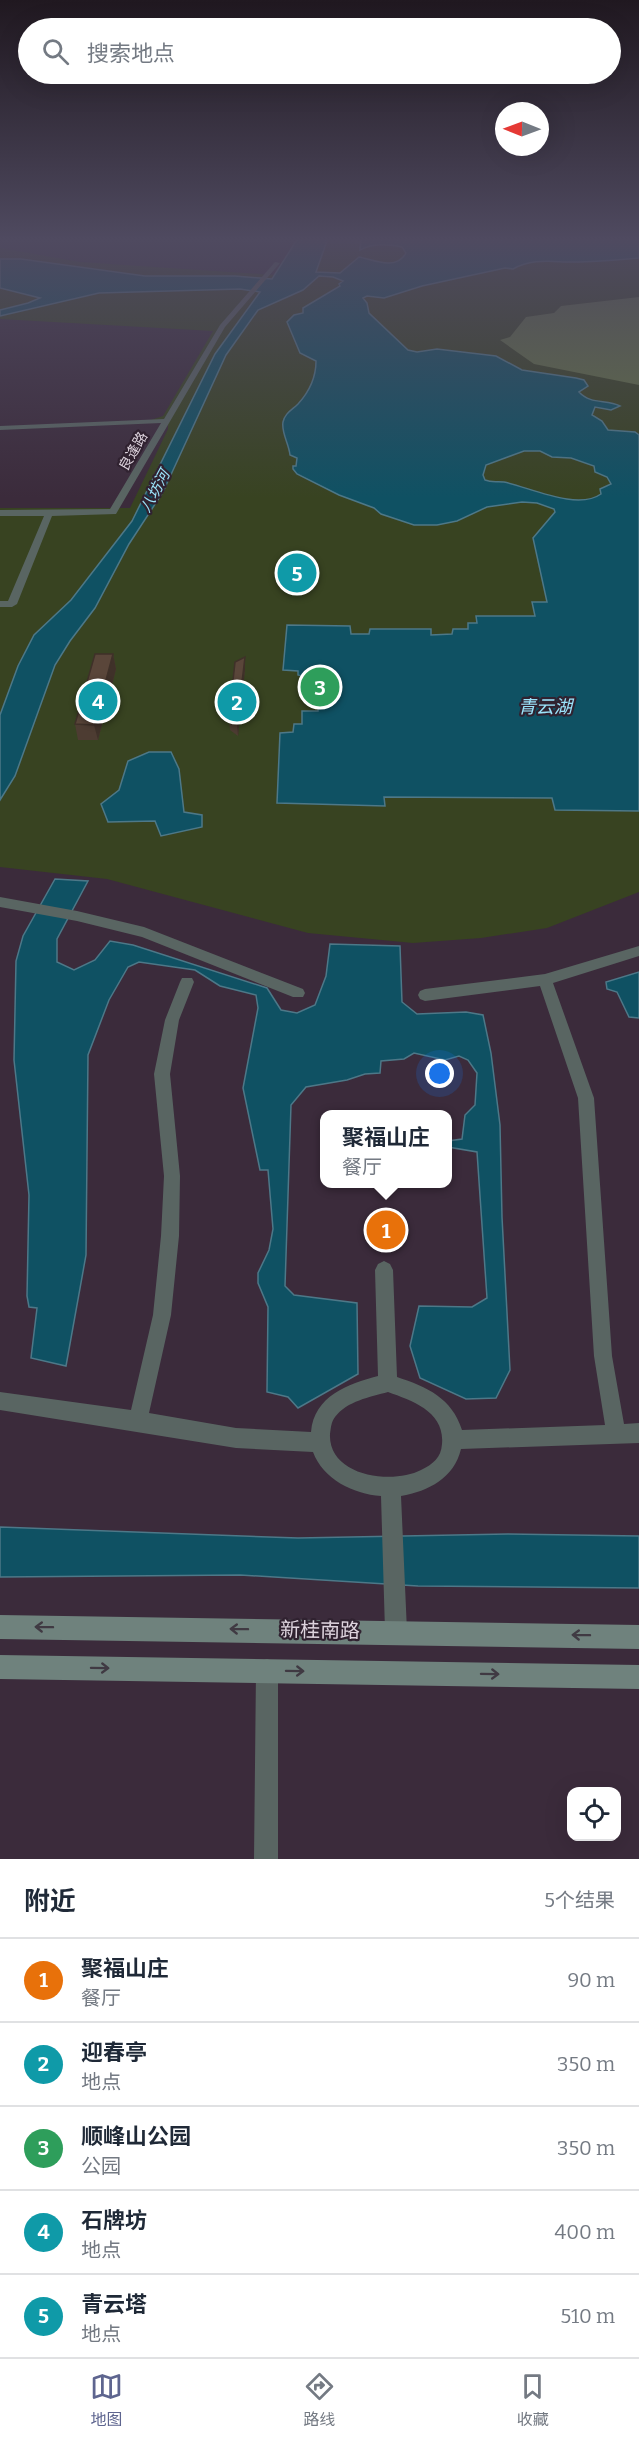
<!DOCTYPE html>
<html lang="zh">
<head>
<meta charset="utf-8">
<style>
	body { margin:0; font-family:Bitter,"Noto Sans SC",serif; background:#f6f6f7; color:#1f2937 }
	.controls { position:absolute; right:18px; bottom:18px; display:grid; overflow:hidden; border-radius:12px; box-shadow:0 6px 24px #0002 }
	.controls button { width:54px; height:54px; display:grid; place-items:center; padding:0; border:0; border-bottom:2px solid #e0e1e3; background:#fff; color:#1f2937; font:30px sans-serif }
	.compass { position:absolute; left:495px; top:102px; width:54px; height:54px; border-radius:50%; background:#fff; box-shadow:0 6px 24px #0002; rotate:271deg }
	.you { position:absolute; left:440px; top:1074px; width:21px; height:21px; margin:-15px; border:4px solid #fff; border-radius:50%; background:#1a73e8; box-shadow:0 0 0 9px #1a73e833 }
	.badge { display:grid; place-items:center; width:39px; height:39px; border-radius:50%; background:#5e658f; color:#fff; font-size:20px; font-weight:700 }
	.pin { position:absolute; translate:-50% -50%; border:3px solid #fff; box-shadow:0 2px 6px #0006 }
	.popup { position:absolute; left:320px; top:1110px; width:132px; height:78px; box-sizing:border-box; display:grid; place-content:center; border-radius:12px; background:#fff; filter:drop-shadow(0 2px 4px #0005); font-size:20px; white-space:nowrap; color:#747a83 }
	.popup b { font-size:22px; color:#1f2937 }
	.popup::after { content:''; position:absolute; left:50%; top:100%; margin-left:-12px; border:12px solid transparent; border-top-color:#fff }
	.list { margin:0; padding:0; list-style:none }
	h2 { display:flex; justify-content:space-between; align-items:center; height:78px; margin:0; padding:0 24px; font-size:26px }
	h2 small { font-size:20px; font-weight:400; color:#747a83 }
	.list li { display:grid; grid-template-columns:39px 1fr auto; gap:18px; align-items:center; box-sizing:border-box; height:84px; padding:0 24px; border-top:2px solid #e0e1e3 }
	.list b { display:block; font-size:22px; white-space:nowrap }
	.list p { margin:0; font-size:20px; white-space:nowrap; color:#747a83 }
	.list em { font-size:20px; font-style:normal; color:#747a83 }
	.icon { flex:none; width:33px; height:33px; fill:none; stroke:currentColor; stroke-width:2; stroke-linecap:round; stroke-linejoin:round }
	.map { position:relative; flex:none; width:639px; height:1859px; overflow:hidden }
	.search { position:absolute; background:#fff; box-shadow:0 6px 24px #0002; left:18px; right:18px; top:18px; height:66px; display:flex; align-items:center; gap:15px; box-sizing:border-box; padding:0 21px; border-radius:33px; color:#747a83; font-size:22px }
	.sheet { height:498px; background:#fff }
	nav { display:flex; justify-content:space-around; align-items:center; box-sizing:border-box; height:84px; border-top:2px solid #e0e1e3; background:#fff; font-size:16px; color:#747a83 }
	nav a { display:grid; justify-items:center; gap:3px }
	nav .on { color:#5e658f }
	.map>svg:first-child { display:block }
</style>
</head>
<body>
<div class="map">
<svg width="639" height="1859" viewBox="0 0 639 1859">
	<rect width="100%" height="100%" fill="#3b2b3b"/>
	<path fill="#384321" d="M 298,238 L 639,238 L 639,892 L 547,928 L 481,938 L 413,943 L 308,933 L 107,879 L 0,867 L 0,508 L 130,508 L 168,429 L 168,424 L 151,420 L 163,416 L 213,331 L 0,319 L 0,248 L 80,262 L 275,275 Z"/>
	<path fill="#627144" d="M 639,297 L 639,385 L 534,364 L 500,340 L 510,337 L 526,317 L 554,313 L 561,306 Z"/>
	<path fill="#0f5163" stroke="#4d7888" stroke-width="1.5" fill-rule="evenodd" d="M 298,238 L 328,238 L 316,272 L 340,273 L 359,257 C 374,260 396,271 406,253 L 402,247 C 387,244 373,243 360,250 L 361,238 L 639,238 L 639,258 C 617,260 595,262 573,262 C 551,262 533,258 513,269 L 505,268 L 422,286 L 384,298 L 367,296 L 363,298 L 367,303 L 369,313 L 408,350 L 417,352 L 437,349 L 496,356 L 522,370 L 576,378 L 584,380 L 588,386 L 579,392 C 591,405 606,399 620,406 L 611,410 L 595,407 L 592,415 L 602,421 L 608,430 L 635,432 L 639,435 L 639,811 L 555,810 L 552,798 L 384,797 L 385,806 L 277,803 L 280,733 L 293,732 L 294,724 L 302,724 L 302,711 L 318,711 L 319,691 L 301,690 L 302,676 L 298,675 L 298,671 L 283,670 L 287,625 L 350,626 L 351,634 L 369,634 L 370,629 L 431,629 L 431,635 L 452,634 L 453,629 L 468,629 L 468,623 L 477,623 L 476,616 L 535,616 L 532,602 L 547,602 L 533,538 L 555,512 L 554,509 L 537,503 L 522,502 L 487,507 L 457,521 L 437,525 L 414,525 L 381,514 L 374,508 L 339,495 L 297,474 L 293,469 L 293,466 L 296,466 L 297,458 L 290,455 C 289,444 281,432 283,422 C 285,413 292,410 298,404 C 309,392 316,377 316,361 L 300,353 L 287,322 L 294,315 L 303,313 L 303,308 L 340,286 L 339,284 L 343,281 L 333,277 L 319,276 L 303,290 L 258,310 L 226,355 L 163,492 L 129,544 L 95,608 L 70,641 L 55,665 L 15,776 L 0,800 L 0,715 L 18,666 L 34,635 L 71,600 L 132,521 L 215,354 L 260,292 L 240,289 L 99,293 L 0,316 L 0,310 L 28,303 L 40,298 L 0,288 L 0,259 L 21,259 L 145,276 L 235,276 L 272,279 ZM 524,451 L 540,451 L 552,457 L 571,458 L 594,466 L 595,472 L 607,477 L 611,484 L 600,489 L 601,494 C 577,511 529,487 504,482 C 497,481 492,483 485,480 L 483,475 L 486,465 Z
		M 149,752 L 171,752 L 179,769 L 184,812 L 202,815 L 202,827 L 161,836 L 155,821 L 108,822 L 101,804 L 119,790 L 128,761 Z
		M 55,879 L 88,881 L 57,939 L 57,962 L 74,970 L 95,960 L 110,941 L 133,945 L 267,988 L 281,1010 L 297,1013 L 315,1005 L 326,976 L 330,944 L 400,946 L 402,1002 L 417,1014 L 466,1012 L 483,1015 L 491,1053 L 500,1125 L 502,1217 L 510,1370 L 496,1398 L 466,1399 L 420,1378 L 410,1346 L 419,1306 L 472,1307 L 487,1298 L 477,1152 L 448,1147 L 448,1141 L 462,1139 L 465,1115 L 475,1105 L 477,1073 L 468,1060 L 459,1056 L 445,1060 L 414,1053 L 404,1059 L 381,1061 L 380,1073 L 365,1074 L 347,1080 L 306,1087 L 291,1105 L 285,1286 L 294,1295 L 357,1303 L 358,1374 L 298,1408 L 288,1397 L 267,1392 L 268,1307 L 258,1283 L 258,1273 L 269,1250 L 273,1229 L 268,1170 L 260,1170 L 243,1088 L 258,1008 L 256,995 L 220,986 L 195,970 L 139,962 L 128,967 L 109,1000 L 88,1055 L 86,1255 L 66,1366 L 31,1358 L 37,1308 L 29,1307 L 27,1296 L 29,1195 L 14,1060 L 16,961 L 23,936 Z
		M 639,972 L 639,1018 L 629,1017 L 617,992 L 607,989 L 606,982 Z
		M 0,1527 L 298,1538 L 508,1534 L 639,1536 L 639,1588 L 418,1586 L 240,1575 L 0,1577 Z"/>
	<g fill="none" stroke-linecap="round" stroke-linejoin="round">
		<path fill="#596562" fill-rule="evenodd" d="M 275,262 L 280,263 L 225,327 L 116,514 L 52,516 L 17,604 L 12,607 L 0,607 L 0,601 L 8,601 L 44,516 L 0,516 L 0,510 L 110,509 L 161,423 L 0,430 L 0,426 L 164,419 L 220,325 Z
			M 0,897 L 77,911 L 144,927 L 303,989 L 305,993 L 303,997 L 293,997 L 142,937 L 77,921 L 0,907 Z
			M 639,946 L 639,956 L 553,983 L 594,1098 L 612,1356 L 624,1424 L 639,1423 L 639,1443 L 461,1449 C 454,1478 429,1491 401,1496 L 407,1631 L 404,1639 L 396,1642 L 388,1639 L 385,1631 L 381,1496 C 353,1494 323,1479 313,1452 L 236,1448 L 0,1410 L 0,1392 L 131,1410 L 153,1315 L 161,1236 L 164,1176 L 154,1074 L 165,1020 L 180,982 L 182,978 L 192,978 L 194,982 L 179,1020 L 170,1074 L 180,1176 L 179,1236 L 171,1315 L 149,1413 L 236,1428 L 311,1432 C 314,1396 348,1384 378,1376 L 375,1270 L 378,1264 L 384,1261 L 390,1264 L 393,1270 L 397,1377 C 427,1387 452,1398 462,1430 L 605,1425 L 594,1356 L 578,1098 L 540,986 L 425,1001 L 420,999 L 418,995 L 420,991 L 425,989 L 545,974 ZM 388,1392 C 413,1401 445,1412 442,1444 C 441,1458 433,1464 421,1470 C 392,1485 328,1476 330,1434 C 331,1428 331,1422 335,1417 C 347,1401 370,1397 388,1392 Z
			M 267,1659 L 275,1662 L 278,1670 L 278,1859 L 254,1859 L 256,1670 L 259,1662 Z"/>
		<path fill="#6f827d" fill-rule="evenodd" d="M 0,1615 L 639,1625 L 639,1649 L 0,1639 Z
			M 0,1655 L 639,1665 L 639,1689 L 0,1679 Z"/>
	</g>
	<path fill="#4d3c32" d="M 113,654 L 116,669 L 98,740 L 78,740 L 75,724 Z
		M 245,657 L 245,669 L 238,736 L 230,730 L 229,718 Z"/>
	<path fill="#3f3129" d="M 113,654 L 116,669 L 98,740 L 94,725 Z
		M 245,657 L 245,669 L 238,736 L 237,724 Z"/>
	<path fill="#5a463a" stroke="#3f3129" stroke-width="1.5" d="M 95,654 L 113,654 L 94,725 L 75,724 Z
		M 245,657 L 237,724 L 229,718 L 235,662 Z"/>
	<defs><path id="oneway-shaft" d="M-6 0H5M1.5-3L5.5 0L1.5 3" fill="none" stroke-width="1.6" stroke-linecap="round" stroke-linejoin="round" transform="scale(1.5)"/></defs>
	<g stroke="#403a43">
		<use href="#oneway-shaft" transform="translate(44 1627) rotate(-179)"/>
		<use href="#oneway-shaft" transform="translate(239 1629) rotate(-179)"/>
		<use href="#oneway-shaft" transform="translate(581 1635) rotate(-179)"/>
		<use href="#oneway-shaft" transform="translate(100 1668) rotate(1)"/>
		<use href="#oneway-shaft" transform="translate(295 1671) rotate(1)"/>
		<use href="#oneway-shaft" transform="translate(490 1674) rotate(1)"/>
	</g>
	<linearGradient id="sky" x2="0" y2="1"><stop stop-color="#201820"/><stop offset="0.48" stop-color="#4f4a60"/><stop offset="1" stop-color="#4f4a60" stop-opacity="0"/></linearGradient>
	<rect width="639" height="498" fill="url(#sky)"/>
	<g text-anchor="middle" stroke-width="4.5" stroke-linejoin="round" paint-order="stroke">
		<g font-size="14" fill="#ded4de" stroke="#302230">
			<text transform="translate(133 451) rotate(-60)" y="5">良逢路</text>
		</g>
		<g font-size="15" font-style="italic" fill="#9be4fb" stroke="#302230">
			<text transform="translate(155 491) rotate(-62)" y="5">八坊河</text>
		</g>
		<g font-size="18" font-style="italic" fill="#9be4fb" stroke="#302230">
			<text x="545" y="713">青云湖</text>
		</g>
		<g font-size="20" fill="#ded4de" stroke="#302230">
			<text transform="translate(320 1630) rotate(1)" y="7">新桂南路</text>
		</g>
	</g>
</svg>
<div class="controls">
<button><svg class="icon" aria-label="locate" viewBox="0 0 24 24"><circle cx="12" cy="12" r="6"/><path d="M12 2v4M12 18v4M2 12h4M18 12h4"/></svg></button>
</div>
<svg class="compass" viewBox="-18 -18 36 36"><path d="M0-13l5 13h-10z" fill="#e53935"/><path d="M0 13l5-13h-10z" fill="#747a83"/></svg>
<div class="you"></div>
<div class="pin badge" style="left:386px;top:1230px;background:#e8710a">1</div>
<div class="popup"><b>聚福山庄</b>餐厅</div>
<div class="pin badge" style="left:237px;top:702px;background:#0f9aa8">2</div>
<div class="pin badge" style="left:320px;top:687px;background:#2e9e5b">3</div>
<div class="pin badge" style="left:98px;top:701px;background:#0f9aa8">4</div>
<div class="pin badge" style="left:297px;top:573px;background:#0f9aa8">5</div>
<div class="search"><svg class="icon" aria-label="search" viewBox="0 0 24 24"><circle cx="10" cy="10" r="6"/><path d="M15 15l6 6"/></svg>搜索地点</div>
</div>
<section class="sheet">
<h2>附近<small>5个结果</small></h2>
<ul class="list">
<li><span class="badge" style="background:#e8710a">1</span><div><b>聚福山庄</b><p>餐厅</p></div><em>90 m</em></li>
<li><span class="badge" style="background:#0f9aa8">2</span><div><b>迎春亭</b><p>地点</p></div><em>350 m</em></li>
<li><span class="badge" style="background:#2e9e5b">3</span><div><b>顺峰山公园</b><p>公园</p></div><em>350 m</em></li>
<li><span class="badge" style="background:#0f9aa8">4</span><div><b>石牌坊</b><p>地点</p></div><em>400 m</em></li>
<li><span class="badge" style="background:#0f9aa8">5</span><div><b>青云塔</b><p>地点</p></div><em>510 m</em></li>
</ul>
</section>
<nav>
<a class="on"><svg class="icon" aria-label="map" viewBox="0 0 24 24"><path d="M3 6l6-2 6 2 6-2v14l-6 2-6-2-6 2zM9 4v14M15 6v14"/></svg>地图</a>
<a><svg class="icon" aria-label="directions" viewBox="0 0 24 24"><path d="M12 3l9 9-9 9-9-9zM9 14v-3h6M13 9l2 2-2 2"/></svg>路线</a>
<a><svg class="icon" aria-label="saved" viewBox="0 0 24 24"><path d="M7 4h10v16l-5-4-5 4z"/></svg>收藏</a>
</nav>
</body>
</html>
